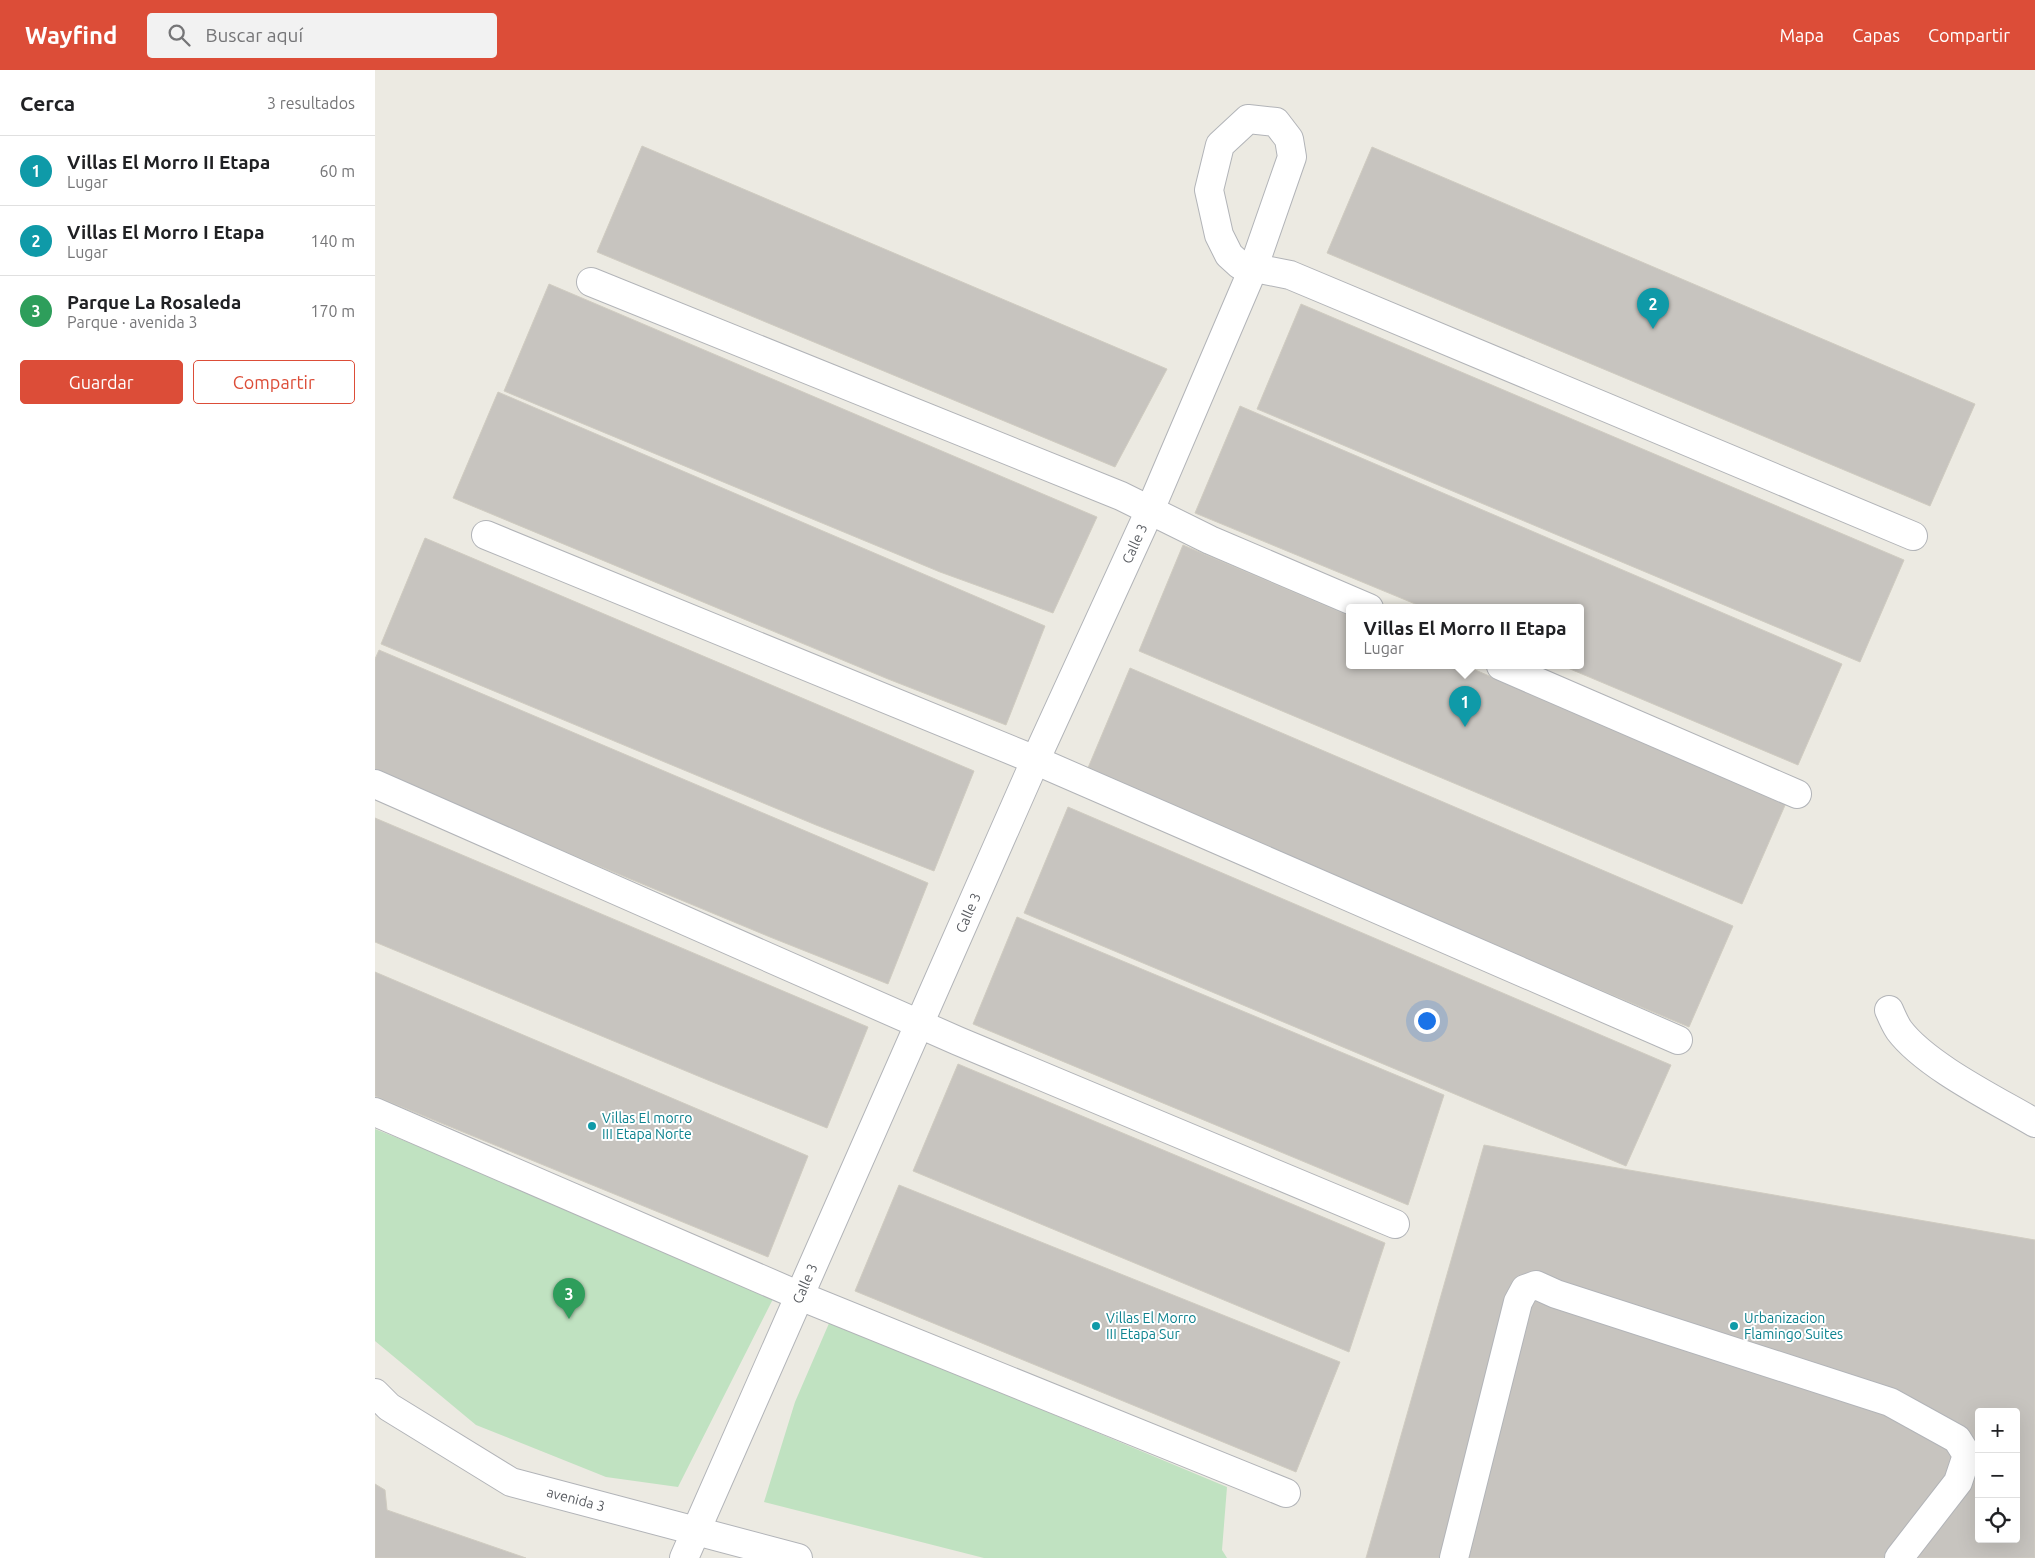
<!DOCTYPE html>
<html lang="es">
<head>
<meta charset="utf-8">
<style>
	body { margin:0; font-family:Ubuntu,sans-serif; background:#f2f2f2; color:#202124 }
	.controls { position:absolute; right:15px; bottom:15px; display:grid; overflow:hidden; border-radius:5px; box-shadow:0 5px 20px #0002 }
	.controls button { width:45px; height:45px; display:grid; place-items:center; padding:0; border:0; border-bottom:1px solid #e0e0e0; background:#fff; color:#202124; font:25px sans-serif }
	.you { position:absolute; left:1051px; top:950px; width:18px; height:18px; margin:-12px; border:4px solid #fff; border-radius:50%; background:#1a73e8; box-shadow:0 0 0 8px #1a73e833 }
	.badge { display:grid; place-items:center; width:32px; height:32px; border-radius:50%; background:#dc4d38; color:#fff; font-size:16px; font-weight:700 }
	.pin { position:absolute; translate:-50% -41px; filter:drop-shadow(0 1px 2px #0008) }
	.pin::after { content:''; position:absolute; top:26px; width:18px; height:15px; background:inherit; clip-path:polygon(0 0,100% 0,50% 100%) }
	.popup { position:absolute; left:971px; top:534px; width:238px; height:65px; box-sizing:border-box; display:grid; place-content:center; border-radius:5px; background:#fff; filter:drop-shadow(0 1px 4px #0005); font-size:16px; white-space:nowrap; color:#757577 }
	.popup b { font-size:19px; color:#202124 }
	.popup::after { content:''; position:absolute; left:50%; top:100%; margin-left:-10px; border:10px solid transparent; border-top-color:#fff }
	.list { margin:0; padding:0; list-style:none }
	h2 { display:flex; justify-content:space-between; align-items:center; height:65px; margin:0; padding:0 20px; font-size:21px }
	h2 small { font-size:16px; font-weight:400; color:#757577 }
	.list li { display:grid; grid-template-columns:32px 1fr auto; gap:15px; align-items:center; box-sizing:border-box; height:70px; padding:0 20px; border-top:1px solid #e0e0e0 }
	.list b { display:block; font-size:19px; white-space:nowrap }
	.list p { margin:0; font-size:16px; white-space:nowrap; color:#757577 }
	.list em { font-size:16px; font-style:normal; color:#757577 }
	.actions { display:flex; gap:10px; padding:15px 20px }
	.actions a { flex:1; padding:11px 0; border:1px solid #dc4d38; border-radius:5px; text-align:center; font-size:18px; color:#dc4d38 }
	.actions .main { background:#dc4d38; color:#fff }
	.icon { flex:none; width:28px; height:28px; fill:none; stroke:currentColor; stroke-width:2; stroke-linecap:round; stroke-linejoin:round }
	.map { position:relative; flex:none; width:1660px; height:1488px; overflow:hidden }
	header { display:flex; align-items:center; gap:30px; box-sizing:border-box; height:70px; padding:0 25px; background:#dc4d38; color:#fff }
	header strong { font-size:24px }
	nav { display:flex; gap:28px; margin-inline-start:auto; font-size:18px }
	.search { width:350px; height:45px; background:#f2f2f2; display:flex; align-items:center; gap:12px; box-sizing:border-box; padding:0 18px; border-radius:5px; color:#757577; font-size:19px }
	main { display:flex }
	aside { flex:1; background:#fff }
	.map>svg:first-child { display:block }
</style>
</head>
<body>
<header>
<strong>Wayfind</strong>
<div class="search"><svg class="icon" aria-label="search" viewBox="0 0 24 24"><circle cx="10" cy="10" r="6"/><path d="M15 15l6 6"/></svg>Buscar aquí</div>
<nav><a>Mapa</a><a>Capas</a><a>Compartir</a></nav>
</header>
<main>
<aside>
<h2>Cerca<small>3 resultados</small></h2>
<ul class="list">
<li><span class="badge" style="background:#0f9aa8">1</span><div><b>Villas El Morro II Etapa</b><p>Lugar</p></div><em>60 m</em></li>
<li><span class="badge" style="background:#0f9aa8">2</span><div><b>Villas El Morro I Etapa</b><p>Lugar</p></div><em>140 m</em></li>
<li><span class="badge" style="background:#2e9e5b">3</span><div><b>Parque La Rosaleda</b><p>Parque · avenida 3</p></div><em>170 m</em></li>
</ul>
<div class="actions"><a class="main">Guardar</a><a>Compartir</a></div>
</aside>
<div class="map">
<svg width="1660" height="1488" viewBox="0 0 1660 1488">
	<rect width="100%" height="100%" fill="#eceae2"/>
	<path fill="#c0e2c1" d="M 0,1059 L 178,1130 L 399,1227 L 303,1417 L 231,1407 L 101,1355 L 0,1271 Z
		M 455,1251 L 852,1417 L 847,1480 L 852,1488 L 609,1488 L 389,1432 L 420,1332 Z"/>
	<path fill="#c7c4bf" stroke="#d0ccc1" fill-rule="evenodd" d="M 267,76 L 792,299 L 740,397 L 222,182 Z
		M 997,77 L 1600,334 L 1555,436 L 952,183 Z
		M 174,214 L 722,447 L 678,543 L 565,502 L 129,321 Z
		M 926,234 L 1529,490 L 1485,592 L 882,339 Z
		M 123,322 L 670,556 L 631,655 L 513,609 L 78,428 Z
		M 865,336 L 1467,594 L 1423,695 L 1188,596 L 1205,596 L 1205,538 L 1050,538 L 820,443 Z
		M 50,468 L 599,701 L 559,801 L 441,755 L 6,574 Z
		M 808,475 L 975,546 L 975,596 L 1091,596 L 1411,733 L 1367,834 L 764,581 Z
		M 4,580 L 553,813 L 513,914 L 395,867 L 0,703 L 0,589 Z
		M 755,598 L 1358,856 L 1314,957 L 710,705 Z
		M 693,737 L 1296,995 L 1251,1096 L 649,843 Z
		M 0,748 L 493,957 L 452,1058 L 335,1011 L 0,872 Z
		M 642,847 L 1069,1025 L 1033,1135 L 598,954 Z
		M 0,902 L 433,1086 L 393,1187 L 0,1026 Z
		M 583,994 L 1010,1173 L 974,1282 L 538,1101 Z
		M 1109,1075 L 1660,1170 L 1660,1488 L 991,1488 ZM 1604,1342 L 1641,1342 L 1641,1469 L 1604,1469 Z
		M 524,1115 L 965,1292 L 921,1402 L 480,1221 Z
		M 0,1414 L 10,1420 L 12,1440 L 151,1488 L 0,1488 Z"/>
	<g fill="none" stroke-linecap="round" stroke-linejoin="round">
		<defs>
			<g id="street">
				<path d="M 216,212 L 746,426 L 835,470 L 994,538"/>
				<path d="M 111,465 L 648,685 L 1303,970"/>
				<path d="M 1126,596 L 1422,724"/>
				<path d="M 0,714 L 583,971 L 1020,1154"/>
				<path d="M 1514,940 C 1517,947 1520,954 1524,960 C 1551,996 1621,1030 1660,1053"/>
				<path d="M 0,1042 L 425,1226 L 911,1423"/>
				<path id="s1" d="M 0,1323 L 14,1337 L 136,1412 L 423,1488"/>
				<path id="s2" d="M 309,1488 L 660,691 L 775,440 L 878,199 L 917,87 L 914,69 L 901,52 L 873,49 L 845,75 L 834,120 L 844,165 L 854,185 L 865,195 L 915,205 L 1538,466"/>
				<path d="M 1079,1488 L 1143,1232 L 1150,1219 L 1161,1215 L 1181,1224 L 1515,1332 L 1582,1369 L 1592,1385 L 1583,1412 L 1524,1488"/>
			</g>
		</defs>
		<use href="#street" stroke="#b2b4b8" stroke-width="30"/>
		<use href="#street" stroke="#fff" stroke-width="28"/>
	</g>
	<g fill="#0f9aa8" stroke="#fff" stroke-width="2">
		<circle cx="217" cy="1056" r="5"/>
		<circle cx="721" cy="1256" r="5"/>
		<circle cx="1359" cy="1256" r="5"/>
	</g>
	<g text-anchor="middle" stroke-width="4" stroke-linejoin="round" paint-order="stroke">
		<g font-size="14" fill="#5a5d62" stroke="#fff">
			<text dy="5" stroke="none"><textPath href="#s2" startOffset="1110">Calle 3</textPath></text>
			<text dy="5" stroke="none"><textPath href="#s2" startOffset="705">Calle 3</textPath></text>
			<text dy="5" stroke="none"><textPath href="#s2" startOffset="300">Calle 3</textPath></text>
			<text dy="5" stroke="none"><textPath href="#s1" startOffset="230">avenida 3</textPath></text>
		</g>
		<g font-size="14" fill="#0d838f" stroke="#fff" text-anchor="start">
			<text x="227" y="1053">Villas El morro<tspan x="227" dy="16">III Etapa Norte</tspan></text>
			<text x="731" y="1253">Villas El Morro<tspan x="731" dy="16">III Etapa Sur</tspan></text>
			<text x="1369" y="1253">Urbanizacion<tspan x="1369" dy="16">Flamingo Suites</tspan></text>
		</g>
	</g>
</svg>
<div class="controls">
<button>+</button>
<button>−</button>
<button><svg class="icon" aria-label="locate" viewBox="0 0 24 24"><circle cx="12" cy="12" r="6"/><path d="M12 2v4M12 18v4M2 12h4M18 12h4"/></svg></button>
</div>
<div class="you"></div>
<div class="pin badge" style="left:1090px;top:657px;background:#0f9aa8">1</div>
<div class="popup"><b>Villas El Morro II Etapa</b>Lugar</div>
<div class="pin badge" style="left:1278px;top:259px;background:#0f9aa8">2</div>
<div class="pin badge" style="left:194px;top:1249px;background:#2e9e5b">3</div>
</div>
</main>
</body>
</html>
